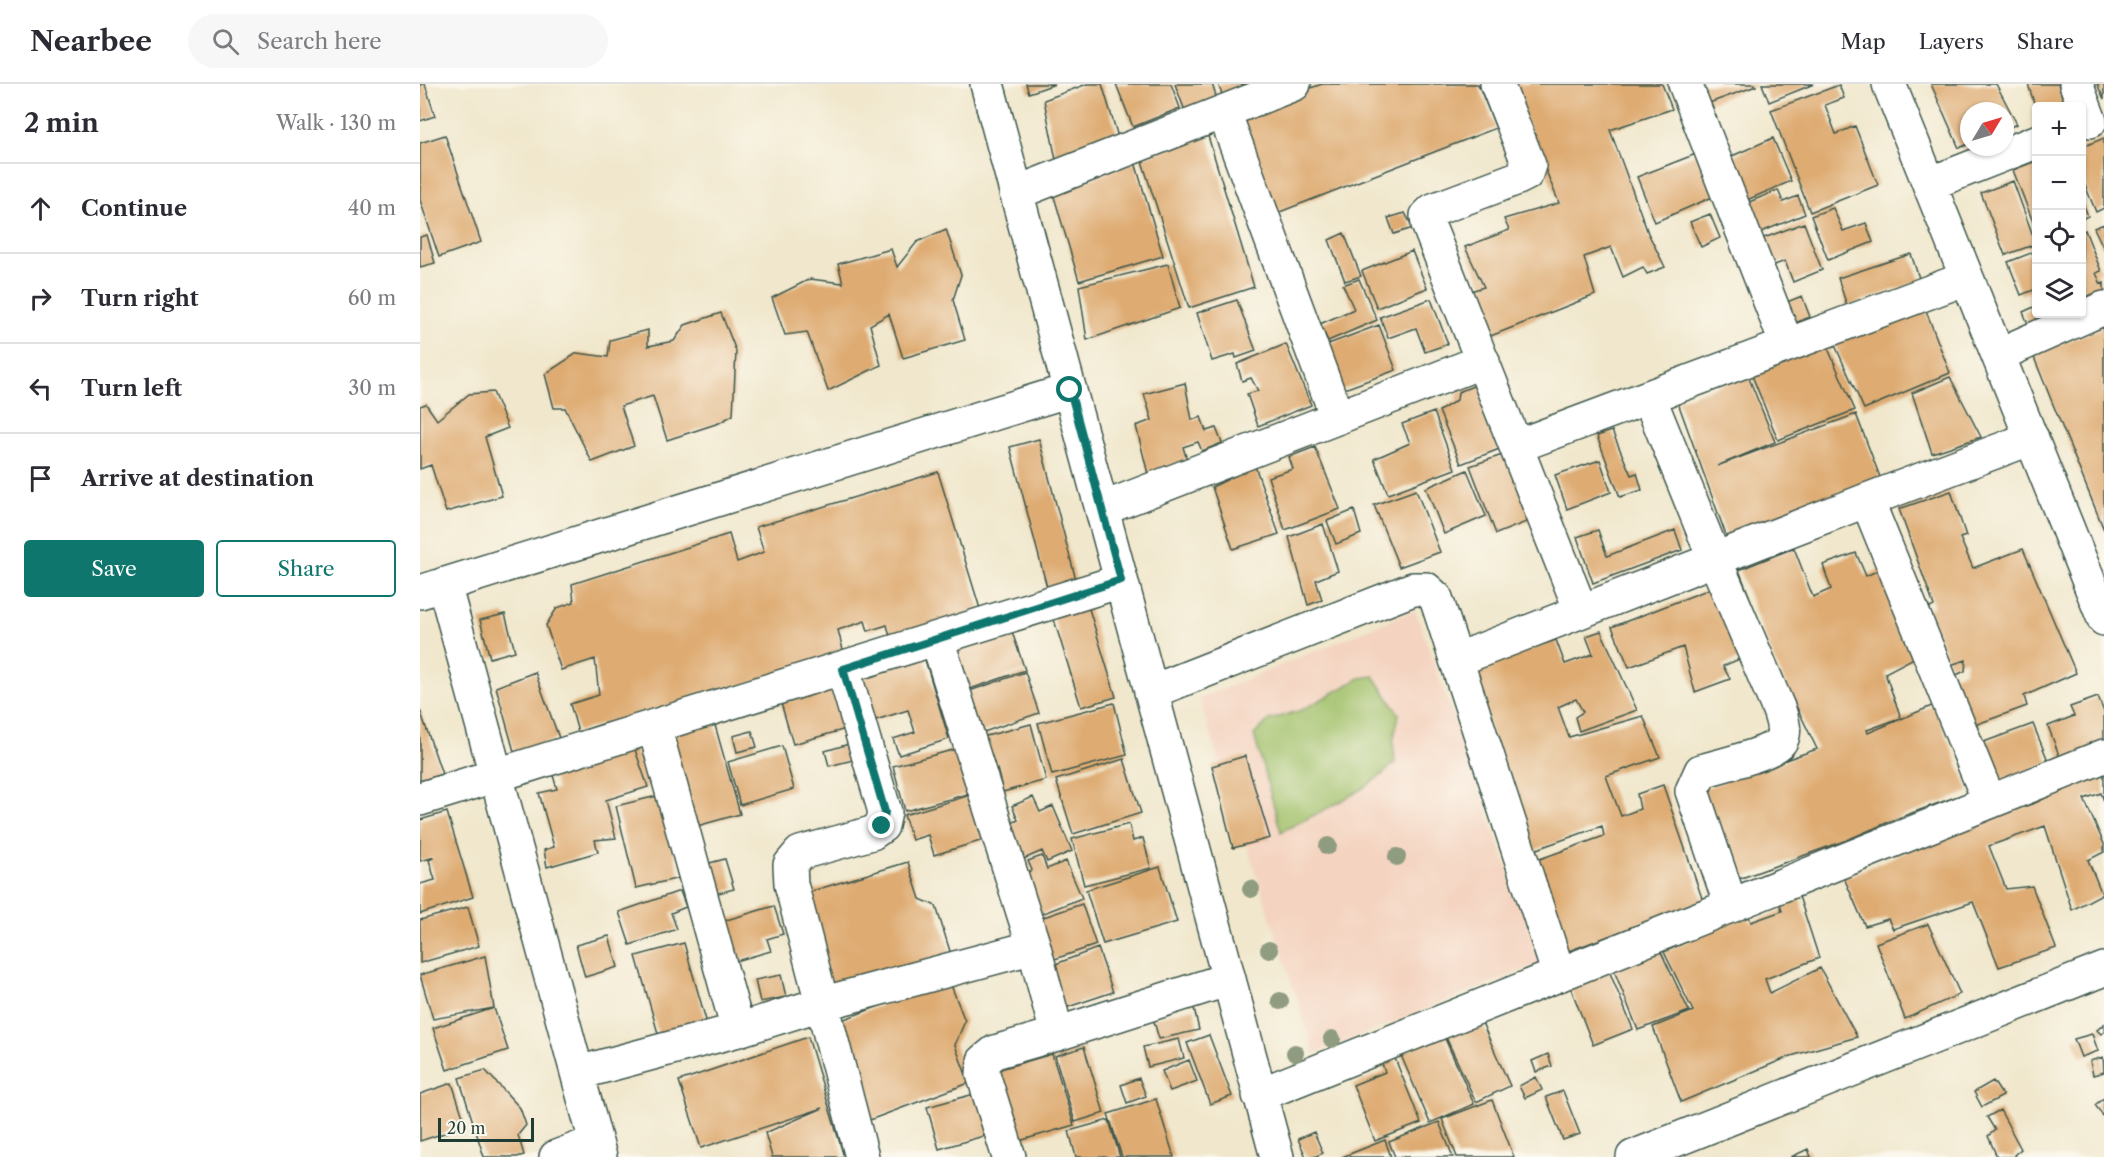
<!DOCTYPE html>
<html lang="en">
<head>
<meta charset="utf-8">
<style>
	body { margin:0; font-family:"Libre Caslon Text",serif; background:#f7f7f7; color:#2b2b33 }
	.controls { position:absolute; right:18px; top:18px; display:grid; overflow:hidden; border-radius:6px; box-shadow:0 2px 4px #0004 }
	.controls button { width:54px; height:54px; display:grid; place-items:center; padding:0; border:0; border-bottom:2px solid #e1e1e2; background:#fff; color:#2b2b33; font:30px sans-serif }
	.compass { position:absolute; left:1540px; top:18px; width:54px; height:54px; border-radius:50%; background:#fff; box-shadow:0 2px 4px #0004; rotate:52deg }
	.scale { position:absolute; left:18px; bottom:15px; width:96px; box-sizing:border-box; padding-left:6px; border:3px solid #1f3d34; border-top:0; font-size:16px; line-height:21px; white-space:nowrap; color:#1f3d34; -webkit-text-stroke:4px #fbf7ec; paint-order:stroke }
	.stop { position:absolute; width:18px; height:18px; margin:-14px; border:4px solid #0f766e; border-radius:50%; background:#fff }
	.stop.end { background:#0f766e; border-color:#fff; box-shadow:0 2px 6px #0008 }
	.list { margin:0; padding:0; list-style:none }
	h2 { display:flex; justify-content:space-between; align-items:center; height:78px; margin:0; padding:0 24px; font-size:26px }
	h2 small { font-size:20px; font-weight:400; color:#7c7c81 }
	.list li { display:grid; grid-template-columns:39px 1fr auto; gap:18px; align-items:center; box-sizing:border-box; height:90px; padding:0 24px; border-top:2px solid #e1e1e2 }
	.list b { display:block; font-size:22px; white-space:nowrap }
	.list em { font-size:20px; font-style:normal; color:#7c7c81 }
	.actions { display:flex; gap:12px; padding:18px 24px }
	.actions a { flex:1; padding:14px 0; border:2px solid #0f766e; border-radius:6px; text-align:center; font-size:21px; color:#0f766e }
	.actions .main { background:#0f766e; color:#fff }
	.icon { flex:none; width:33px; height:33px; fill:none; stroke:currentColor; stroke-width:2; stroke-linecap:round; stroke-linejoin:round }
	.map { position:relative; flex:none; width:1684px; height:1073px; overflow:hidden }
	header { display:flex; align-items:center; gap:36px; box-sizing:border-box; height:84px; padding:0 30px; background:#fff; border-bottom:2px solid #e1e1e2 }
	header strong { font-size:28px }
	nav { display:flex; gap:33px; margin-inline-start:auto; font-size:21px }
	.search { width:420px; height:54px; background:#f7f7f7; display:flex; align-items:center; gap:15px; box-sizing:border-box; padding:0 21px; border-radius:33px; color:#7c7c81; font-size:22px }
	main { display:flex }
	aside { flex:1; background:#fff }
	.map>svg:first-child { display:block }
</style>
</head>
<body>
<header>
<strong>Nearbee</strong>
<div class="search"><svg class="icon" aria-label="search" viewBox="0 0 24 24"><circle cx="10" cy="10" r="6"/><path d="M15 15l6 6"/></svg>Search here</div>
<nav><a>Map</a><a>Layers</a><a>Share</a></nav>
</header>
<main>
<aside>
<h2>2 min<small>Walk · 130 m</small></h2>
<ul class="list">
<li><svg class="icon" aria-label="ahead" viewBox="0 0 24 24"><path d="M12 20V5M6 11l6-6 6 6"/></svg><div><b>Continue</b></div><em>40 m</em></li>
<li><svg class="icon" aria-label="right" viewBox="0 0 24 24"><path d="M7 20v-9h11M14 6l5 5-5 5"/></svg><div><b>Turn right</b></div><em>60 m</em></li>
<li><svg class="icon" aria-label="left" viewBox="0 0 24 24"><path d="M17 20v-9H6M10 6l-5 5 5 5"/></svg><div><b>Turn left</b></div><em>30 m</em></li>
<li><svg class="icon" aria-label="arrive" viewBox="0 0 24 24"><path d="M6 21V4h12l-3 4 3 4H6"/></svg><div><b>Arrive at destination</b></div></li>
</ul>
<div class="actions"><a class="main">Save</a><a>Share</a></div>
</aside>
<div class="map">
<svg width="1684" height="1073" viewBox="0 0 1684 1073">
	<rect width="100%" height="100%" fill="#fbf7ec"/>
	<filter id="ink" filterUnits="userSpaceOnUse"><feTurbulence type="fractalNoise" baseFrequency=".0167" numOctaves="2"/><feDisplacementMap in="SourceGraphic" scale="12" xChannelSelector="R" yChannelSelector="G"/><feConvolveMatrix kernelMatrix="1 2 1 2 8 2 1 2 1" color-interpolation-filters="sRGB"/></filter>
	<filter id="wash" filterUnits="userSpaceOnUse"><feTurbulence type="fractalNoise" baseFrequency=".008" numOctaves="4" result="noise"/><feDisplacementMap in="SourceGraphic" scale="24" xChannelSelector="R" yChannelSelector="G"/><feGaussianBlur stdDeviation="1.35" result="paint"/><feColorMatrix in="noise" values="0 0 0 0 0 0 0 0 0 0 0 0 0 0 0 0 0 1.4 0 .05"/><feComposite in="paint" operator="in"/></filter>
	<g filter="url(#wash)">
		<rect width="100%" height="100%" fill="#f0e7cc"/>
		<path fill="#f4d3c0" d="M 995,526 L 1121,879 L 895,970 L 779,615 Z"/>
		<path fill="#a1c16a" stroke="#607f4f" stroke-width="1.5" d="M 954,592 L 979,630 L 973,658 L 975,678 C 951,706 894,730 861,748 L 834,651 L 849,636 L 882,626 L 940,594 Z"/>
		<g id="blocks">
			<path fill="#deab72" d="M 0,0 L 5,0 L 15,32 L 0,37 Z
				M 606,0 L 635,0 L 609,9 Z
				M 667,0 L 682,0 L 701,63 L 638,86 L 624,16 Z
				M 696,0 L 751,0 L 760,24 L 713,43 Z
				M 755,0 L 792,0 L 797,15 L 765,27 Z
				M 798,0 L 835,0 L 803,13 Z
				M 902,0 L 1058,0 L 1076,44 L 852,131 L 818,30 Z
				M 1091,0 L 1242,0 L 1252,25 L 1190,46 L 1228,149 L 1245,183 L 1227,190 L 1223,183 L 1203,193 L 1191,163 L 1164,173 L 1175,211 L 1063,255 L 1047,208 L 1064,203 L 1045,163 L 1089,146 L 1084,135 L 1139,119 Z
				M 1273,0 L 1335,0 L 1336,2 L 1281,22 Z
				M 1342,0 L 1394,0 L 1349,18 Z
				M 1511,0 L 1576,0 L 1597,40 L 1585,45 L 1585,27 L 1549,27 L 1549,60 L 1539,64 Z
				M 1608,0 L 1638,0 L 1645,22 L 1615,22 Z
				M 1677,0 L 1684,0 L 1684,15 Z
				M 1419,1 L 1424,14 L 1405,21 L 1416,50 L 1435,42 L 1458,101 L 1390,128 L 1351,26 Z
				M 25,51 L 61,158 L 19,173 L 0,116 L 0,59 Z
				M 788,52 L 834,203 L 769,224 L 721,74 Z
				M 1353,54 L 1371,97 L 1320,119 L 1303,76 Z
				M 1684,54 L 1684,124 L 1676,128 L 1662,94 L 1662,63 Z
				M 1281,68 L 1297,111 L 1235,138 L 1217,93 Z
				M 1616,77 L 1616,146 L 1593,86 Z
				M 715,78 L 743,172 L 659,197 L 633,109 Z
				M 1593,97 L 1616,160 L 1585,171 L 1561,109 Z
				M 1358,106 L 1363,118 L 1378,112 L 1385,130 L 1334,151 L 1322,121 Z
				M 1662,117 L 1668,132 L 1662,135 Z
				M 1413,124 L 1423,147 L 1446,139 L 1453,158 L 1408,176 L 1391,132 Z
				M 985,129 L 993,144 L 974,150 L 968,134 Z
				M 1290,130 L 1300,154 L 1281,163 L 1270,138 Z
				M 1384,139 L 1402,186 L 1373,198 L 1365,177 L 1347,184 L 1336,157 Z
				M 1684,140 L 1684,165 L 1674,144 Z
				M 526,145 L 541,191 L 533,216 L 545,256 L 483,274 L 469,230 L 450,241 L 461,281 L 408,307 L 387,248 L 365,251 L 352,214 L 390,195 L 423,199 L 418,180 L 471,165 L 477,183 L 497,158 Z
				M 1665,146 L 1681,187 L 1676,189 L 1681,200 L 1684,199 L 1684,208 L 1662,218 L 1662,148 Z
				M 924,149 L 941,192 L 925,197 L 909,156 Z
				M 7,151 L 15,179 L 0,183 L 0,153 Z
				M 992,167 L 1007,204 L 957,224 L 942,187 Z
				M 1616,167 L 1616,205 L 1601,211 L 1588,178 Z
				M 1491,170 L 1500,197 L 1427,222 L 1418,194 Z
				M 748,180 L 760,224 L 667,256 L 659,202 Z
				M 939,195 L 957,236 L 908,257 L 900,240 L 934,225 L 923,201 Z
				M 1382,212 L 1390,233 L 1370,241 L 1362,220 Z
				M 1011,215 L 1028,260 L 1005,268 L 996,244 L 968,254 L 960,233 Z
				M 817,216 L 836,267 L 816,274 L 815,270 L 792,277 L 777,229 Z
				M 1503,219 L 1530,289 L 1444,325 L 1413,257 Z
				M 1616,222 L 1616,230 L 1627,230 L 1631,238 L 1611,247 L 1603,228 Z
				M 301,229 L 316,267 L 313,331 L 299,339 L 247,356 L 233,312 L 201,322 L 214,362 L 172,378 L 145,324 L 134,324 L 125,290 L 157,269 L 188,273 L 190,256 L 228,246 L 228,262 L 254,257 L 265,241 Z
				M 959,241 L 976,286 L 911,310 L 903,262 Z
				M 1684,243 L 1684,446 L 1613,271 Z
				M 866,260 L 891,321 L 838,342 L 827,310 L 838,307 L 831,294 L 822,297 L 817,280 Z
				M 1406,260 L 1435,326 L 1358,356 L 1331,289 Z
				M 1328,292 L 1355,358 L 1297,382 L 1436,330 L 1460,393 L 1307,454 L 1257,316 Z
				M 1530,293 L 1561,353 L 1512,369 L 1492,309 Z
				M 765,299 L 772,336 L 781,333 L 786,347 L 796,344 L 802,359 L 782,367 L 778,358 L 763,363 L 767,376 L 728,390 L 716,342 L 732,336 L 724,310 Z
				M 1061,299 L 1087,362 L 1041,380 L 1019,327 L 1037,316 L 1038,308 Z
				M 73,308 L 88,344 L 65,353 L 82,412 L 26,428 L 11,381 L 0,385 L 0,322 L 6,320 L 17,336 L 49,310 Z
				M 1014,328 L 1035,385 L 968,410 L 954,375 L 990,359 L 982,340 Z
				M 1192,347 L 1211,391 L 1217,389 L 1222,406 L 1200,413 L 1177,352 Z
				M 619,355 L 657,500 L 628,507 L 590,363 Z
				M 895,363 L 920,425 L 865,446 L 848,393 L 873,385 L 869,373 Z
				M 1091,368 L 1116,434 L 1076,450 L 1050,382 Z
				M 1180,376 L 1191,408 L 1147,425 L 1135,391 Z
				M 835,382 L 859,450 L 813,465 L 792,403 Z
				M 1047,386 L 1066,432 L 1024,450 L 1006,404 Z
				M 518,388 L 561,528 L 471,556 L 467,541 L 448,547 L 445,537 L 418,546 L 424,570 L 241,626 L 188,638 L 158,648 L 150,620 L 179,611 L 175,575 L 141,586 L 126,541 L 137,524 L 154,518 L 152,500 L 309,450 L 317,478 L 344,468 L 336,443 Z
				M 996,406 L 1020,468 L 979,483 L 954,421 Z
				M 1531,407 L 1546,452 L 1540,454 L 1553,484 L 1603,465 L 1656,589 L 1604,612 L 1607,622 L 1552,642 L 1532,593 L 1545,587 L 1546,576 L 1530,581 L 1508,525 L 1514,522 L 1479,425 Z
				M 934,426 L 941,450 L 916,460 L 907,437 Z
				M 903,440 L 918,487 L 896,496 L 902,516 L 888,521 L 869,453 Z
				M 1178,446 L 1187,472 L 1255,446 L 1262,466 L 1173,499 L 1157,453 Z
				M 1374,464 L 1393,513 L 1411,505 L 1403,481 L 1436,469 L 1446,492 L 1461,485 L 1494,574 L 1465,589 L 1481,634 L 1447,646 L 1448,649 L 1514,621 L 1549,708 L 1478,734 L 1427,756 L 1316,796 L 1283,705 L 1397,665 L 1354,576 L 1319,486 Z
				M 1292,504 L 1324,573 L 1303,582 L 1310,595 L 1275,608 L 1263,563 L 1209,583 L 1192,543 Z
				M 666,515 L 696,613 L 661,623 L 631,526 Z
				M 85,530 L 95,567 L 70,574 L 60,536 Z
				M 588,536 L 605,586 L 544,607 L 526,557 Z
				M 1181,547 L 1217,626 L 1159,647 L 1155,633 L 1163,628 L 1156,615 L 1138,623 L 1149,653 L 1223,632 L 1240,673 L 1186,692 L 1201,732 L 1220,725 L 1217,710 L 1243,701 L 1283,817 L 1146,868 L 1117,776 L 1184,752 L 1182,742 L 1114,766 L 1049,586 L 1136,556 L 1145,580 L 1173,570 L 1166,552 Z
				M 503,569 L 529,655 L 479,671 L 473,655 L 495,648 L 488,626 L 446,639 L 431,591 Z
				M 115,588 L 139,654 L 95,671 L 76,603 Z
				M 605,588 L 619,629 L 555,651 L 541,610 Z
				M 413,603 L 426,645 L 373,660 L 361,619 Z
				M 1678,613 L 1684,628 L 1684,664 L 1642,679 L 1628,642 L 1654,632 L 1650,623 Z
				M 694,619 L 707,671 L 632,691 L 618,639 Z
				M 0,626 L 22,690 L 0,697 Z
				M 293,634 L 320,730 L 270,744 L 243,648 Z
				M 611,640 L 626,696 L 583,708 L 577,685 L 565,688 L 555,655 Z
				M 1613,640 L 1629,679 L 1573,700 L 1561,659 Z
				M 332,647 L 337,663 L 317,668 L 313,652 Z
				M 212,657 L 228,703 L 186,716 L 196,754 L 175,756 L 178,768 L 127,783 L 124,766 L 134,763 L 119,709 L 137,705 L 132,688 Z
				M 429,660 L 433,676 L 409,682 L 405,667 Z
				M 362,662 L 374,705 L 320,721 L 308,678 Z
				M 540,664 L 552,709 L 485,727 L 473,682 Z
				M 825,672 L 850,754 L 813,764 L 792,682 Z
				M 704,675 L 721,729 L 653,750 L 636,696 Z
				M 1684,686 L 1684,717 L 1681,709 L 1664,715 L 1684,760 L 1684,768 L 1668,776 L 1682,810 L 1652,826 L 1625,742 L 1569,762 L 1586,805 L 1612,802 L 1636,864 L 1579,883 L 1553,818 L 1473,845 L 1468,835 L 1445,842 L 1424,794 L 1559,737 L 1615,719 Z
				M 557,709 L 570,754 L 514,771 L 508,751 L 492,756 L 484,731 Z
				M 241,711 L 260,794 L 216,804 L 196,722 Z
				M 613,713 L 620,728 L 633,722 L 652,767 L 627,778 L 622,767 L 597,778 L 582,743 L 598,736 L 592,722 Z
				M 27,728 L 53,813 L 0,830 L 0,800 L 15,796 L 9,776 L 15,773 L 0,777 L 0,736 Z
				M 709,740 L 713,757 L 723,754 L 731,784 L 664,801 L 652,755 Z
				M 622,772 L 627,785 L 646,777 L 662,814 L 611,834 L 603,790 L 612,786 L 608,777 Z
				M 305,775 L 314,805 L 287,812 L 278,782 Z
				M 488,778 L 500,815 L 516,822 L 533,877 L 414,914 L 382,810 Z
				M 740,783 L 757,838 L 683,860 L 666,806 Z
				M 260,807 L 266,823 L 251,829 L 257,845 L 210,861 L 199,828 Z
				M 1378,809 L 1399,874 L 1345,895 L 1350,909 L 1400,884 L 1437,953 L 1371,972 L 1261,1018 L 1233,943 L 1273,927 L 1244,868 L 1328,830 L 1331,838 L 1362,827 L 1359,816 Z
				M 662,820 L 676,861 L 623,879 L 609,838 Z
				M 354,822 L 363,850 L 347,855 L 351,867 L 316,877 L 303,837 Z
				M 48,823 L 59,862 L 0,879 L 0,836 Z
				M 1508,840 L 1540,910 L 1485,935 L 1456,859 Z
				M 189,852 L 198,883 L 165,893 L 156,861 Z
				M 264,859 L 287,940 L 239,953 L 216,872 Z
				M 678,864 L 693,908 L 636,927 L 625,884 Z
				M 1240,866 L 1269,927 L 1218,946 L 1193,884 Z
				M 65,872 L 74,924 L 13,935 L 0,891 Z
				M 1188,884 L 1213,945 L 1173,961 L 1148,897 Z
				M 361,891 L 366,913 L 340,918 L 335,896 Z
				M 529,896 L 545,937 L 535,961 L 549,999 L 447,1037 L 411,940 Z
				M 74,924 L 88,966 L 27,986 L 13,944 Z
				M 774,924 L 779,946 L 739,955 L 733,934 Z
				M 1060,934 L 1090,1002 L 1056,1018 L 1024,949 Z
				M 1684,940 L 1684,948 L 1681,950 L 1677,946 Z
				M 1023,950 L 1054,1020 L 1010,1039 L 980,969 Z
				M 1672,950 L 1678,967 L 1661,973 L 1654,955 Z
				M 789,951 L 812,1012 L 790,1020 L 767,959 Z
				M 388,953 L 424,1073 L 352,1073 L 345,1049 L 403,1024 L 281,1064 L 259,997 Z
				M 759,955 L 764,974 L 728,983 L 723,963 Z
				M 664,963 L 684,1029 L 655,1038 L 635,972 Z
				M 632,970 L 654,1041 L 599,1057 L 577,986 Z
				M 1128,970 L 1132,982 L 1116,988 L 1112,977 Z
				M 974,972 L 1001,1039 L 955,1057 L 933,1001 L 965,988 L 961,977 Z
				M 1683,973 L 1684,988 L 1673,991 L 1670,977 Z
				M 769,976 L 777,997 L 750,1007 L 742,987 Z
				M 65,986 L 100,1024 L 106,1041 L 98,1051 L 104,1071 L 97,1073 L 64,1073 L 39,994 Z
				M 1116,993 L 1122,1006 L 1105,1014 L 1099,1002 Z
				M 719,994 L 726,1012 L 707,1019 L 701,1001 Z
				M 1573,997 L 1583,1012 L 1562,1023 L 1554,1008 Z
				M 32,999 L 46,1042 L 0,1057 L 0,1010 Z
				M 565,1007 L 577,1048 L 519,1065 L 507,1023 Z
				M 1143,1007 L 1160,1050 L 1143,1056 L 1126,1013 Z
				M 1684,1014 L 1684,1033 L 1675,1021 Z
				M 736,1015 L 754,1073 L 702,1073 L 688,1030 Z
				M 1072,1016 L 1094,1073 L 1037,1073 L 1022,1035 Z
				M 1580,1026 L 1601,1065 L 1594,1071 L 1595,1073 L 1577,1073 L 1568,1052 L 1575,1046 L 1567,1033 Z
				M 689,1036 L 700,1073 L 656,1073 L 649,1047 Z
				M 1019,1038 L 1033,1073 L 975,1073 L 969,1058 Z
				M 894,1048 L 903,1069 L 894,1073 L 886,1073 L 878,1055 Z
				M 965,1056 L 971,1073 L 922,1073 Z
				M 1388,1065 L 1391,1073 L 1371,1073 Z"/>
		</g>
	</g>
	<g filter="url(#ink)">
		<use href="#blocks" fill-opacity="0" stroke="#3e564b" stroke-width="1.5"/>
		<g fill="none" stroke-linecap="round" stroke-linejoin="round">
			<defs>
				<path id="street" d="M 567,0 L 857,1073
					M 1077,0 L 1109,81 L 1106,90 L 1098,94 L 1013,126 L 1007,132 L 1008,140 L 1161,527
					M 1265,0 L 1367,261
					M 1469,0 L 1684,535
					M 1656,0 L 1670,37
					M 804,28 L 917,333
					M 1509,100 L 1616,58
					M 596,109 L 874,0
					M 1578,271 L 1684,224
					M 1229,313 L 1295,476 L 1359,626 C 1362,636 1367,648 1360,658 C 1353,669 1296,683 1281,687 L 1272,707 L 1311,822
					M 1097,362 L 1547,194
					M 1447,416 L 1569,717
					M 682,425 L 1063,277
					M 24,500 L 180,1073
					M 0,508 L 650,306
					M 517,555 L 614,863 L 637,950
					M 1036,576 L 1447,416 L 1612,354
					M 423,585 L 465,728 L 462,742 L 452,749 L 380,769 L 370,781 L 371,800 L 442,1073
					M 731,608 L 993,505 L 1006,505 L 1016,514 L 1139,891
					M 234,642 L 318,946
					M 0,715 L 701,497
					M 158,989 L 318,946 L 401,920 L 614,863
					M 839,1011 L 1684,672
					M 136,1073 L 176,1058
					M 589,1073 L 563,990 L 564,977 L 575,968 L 637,950 L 809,895
					M 1213,1073 L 1684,885"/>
			</defs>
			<use href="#street" stroke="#3e564b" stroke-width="36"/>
			<use href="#street" stroke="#fff" stroke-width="33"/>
		</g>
		<g fill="#8f9c80">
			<circle cx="908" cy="762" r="9"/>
			<circle cx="977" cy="773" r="9"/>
			<circle cx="831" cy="805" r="9"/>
			<circle cx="849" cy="866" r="9"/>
			<circle cx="860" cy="917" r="9"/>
			<circle cx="912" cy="955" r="9"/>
			<circle cx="875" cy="969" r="9"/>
		</g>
	</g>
	<g fill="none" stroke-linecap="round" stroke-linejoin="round" filter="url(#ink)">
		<path stroke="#0f766e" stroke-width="8" d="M 462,742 L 465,728 L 423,585 L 701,496 L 650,306"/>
	</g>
</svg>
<div class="controls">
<button>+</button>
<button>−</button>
<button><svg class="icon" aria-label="locate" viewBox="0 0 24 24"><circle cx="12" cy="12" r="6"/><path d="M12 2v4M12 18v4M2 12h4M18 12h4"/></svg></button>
<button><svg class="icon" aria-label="layers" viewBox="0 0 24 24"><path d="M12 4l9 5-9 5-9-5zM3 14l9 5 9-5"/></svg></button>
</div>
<svg class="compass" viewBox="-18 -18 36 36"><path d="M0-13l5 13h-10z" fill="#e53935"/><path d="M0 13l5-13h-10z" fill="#7c7c81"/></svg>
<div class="scale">20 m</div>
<div class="stop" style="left:650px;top:306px"></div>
<div class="stop end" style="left:462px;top:742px"></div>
</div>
</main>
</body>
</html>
